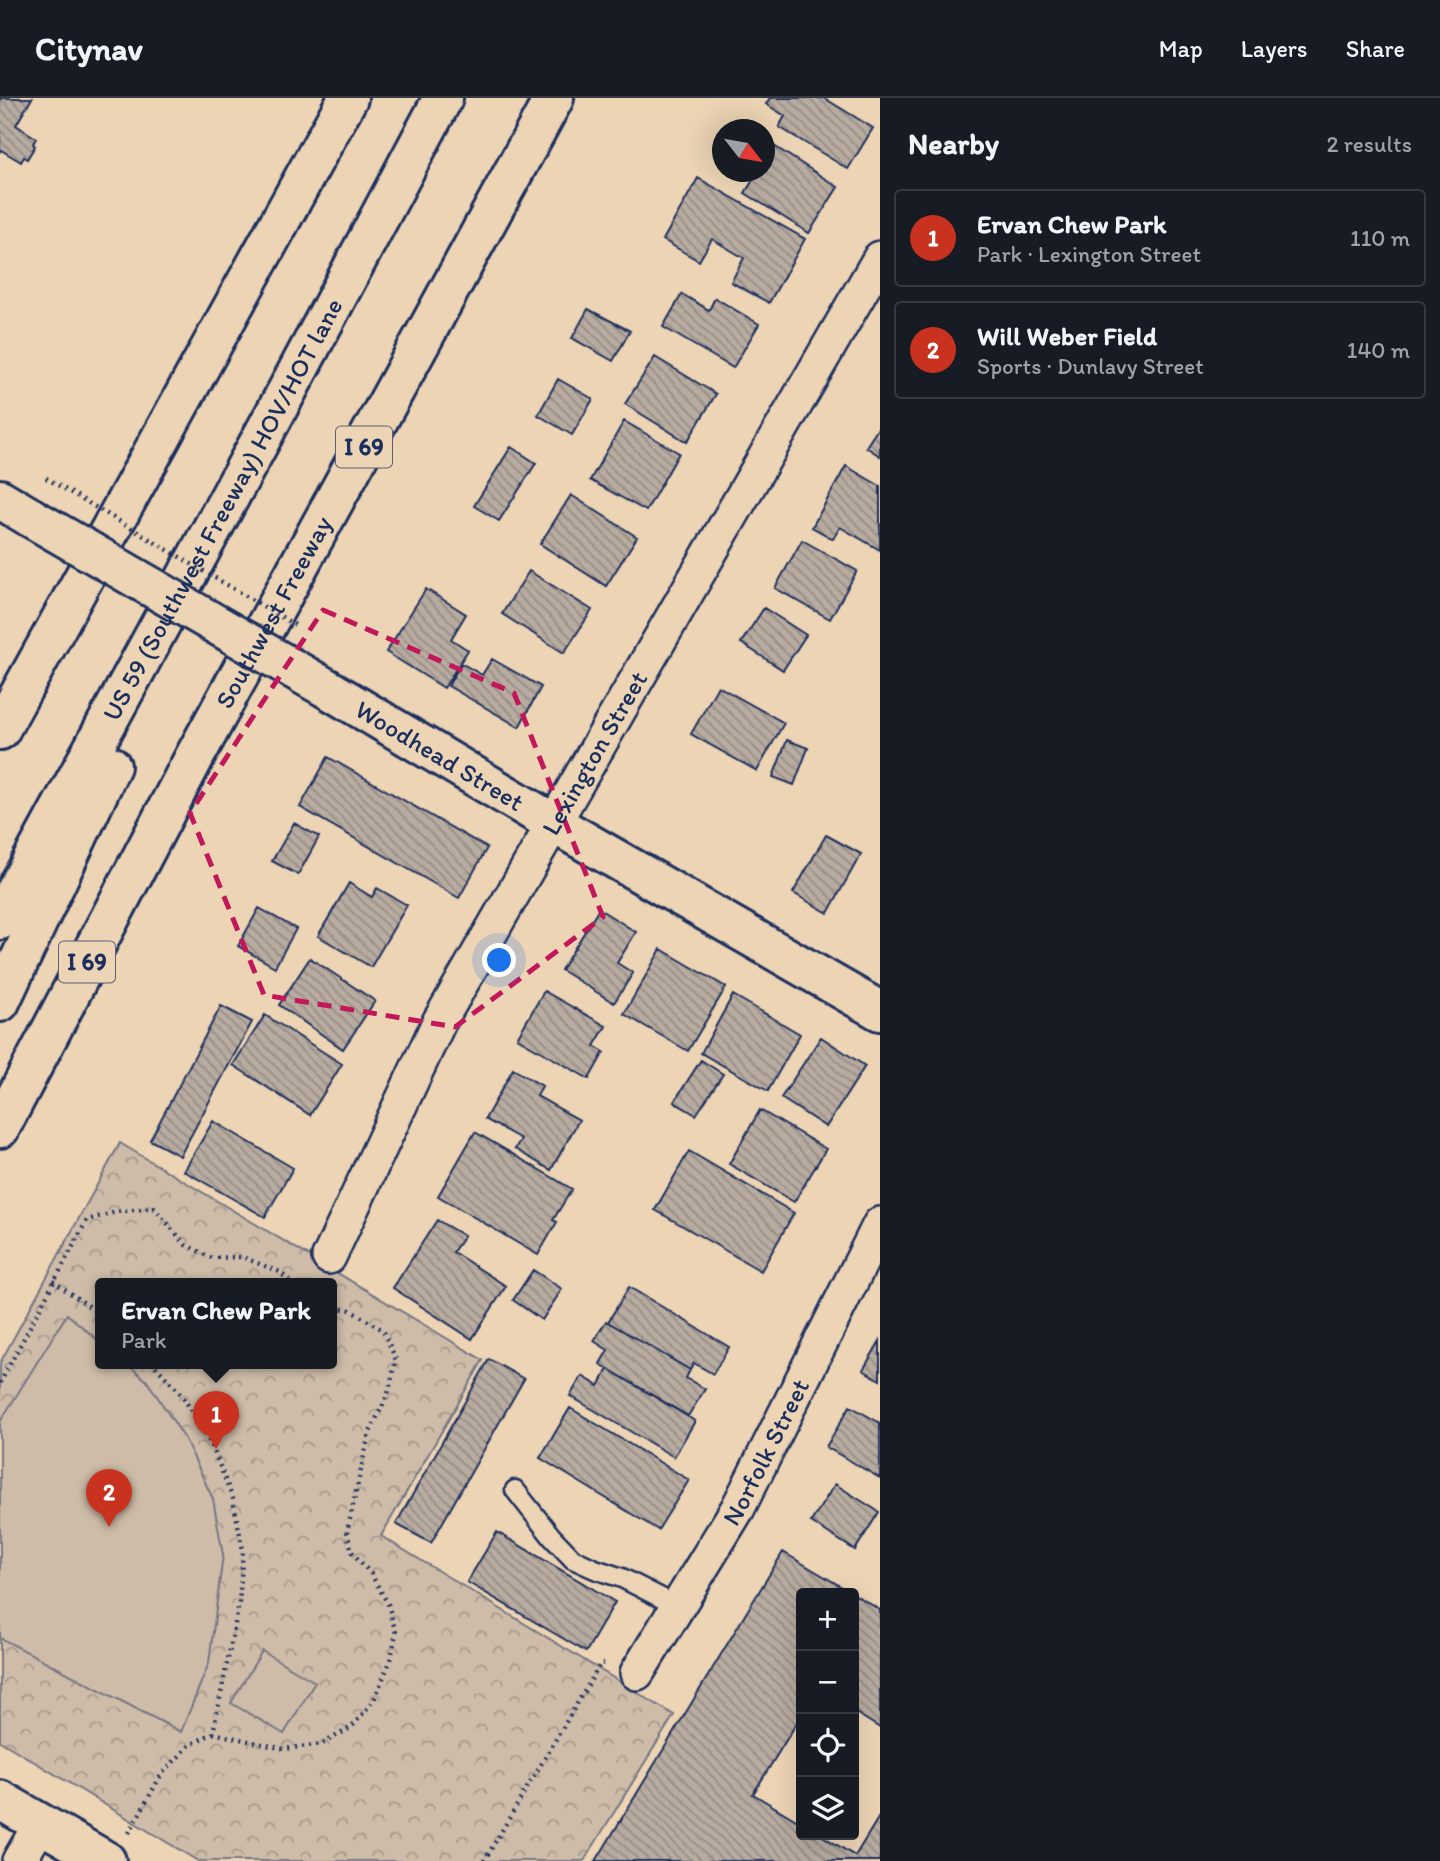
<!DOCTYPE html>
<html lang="en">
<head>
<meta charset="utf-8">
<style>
	body { margin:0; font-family:Itim,sans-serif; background:#242831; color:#f1f3f6 }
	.controls { position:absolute; right:21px; bottom:21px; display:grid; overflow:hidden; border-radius:7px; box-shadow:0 7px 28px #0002 }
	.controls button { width:63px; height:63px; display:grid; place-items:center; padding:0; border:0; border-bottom:2px solid #363941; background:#171b24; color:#f1f3f6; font:35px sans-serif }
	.compass { position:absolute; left:712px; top:21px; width:63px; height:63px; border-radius:50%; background:#171b24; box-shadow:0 7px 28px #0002; rotate:121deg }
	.you { position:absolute; left:500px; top:863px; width:24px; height:24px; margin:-18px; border:5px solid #fff; border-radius:50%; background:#1a73e8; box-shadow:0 0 0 10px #1a73e833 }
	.badge { display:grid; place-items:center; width:46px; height:46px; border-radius:50%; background:#c8321e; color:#fff; font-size:23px; font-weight:700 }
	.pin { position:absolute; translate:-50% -58px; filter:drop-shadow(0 2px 4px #0008) }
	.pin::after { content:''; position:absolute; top:37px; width:24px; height:21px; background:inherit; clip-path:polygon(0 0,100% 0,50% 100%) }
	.popup { position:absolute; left:95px; top:1180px; width:242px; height:91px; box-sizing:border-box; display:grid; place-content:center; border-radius:7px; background:#171b24; filter:drop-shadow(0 2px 5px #0005); font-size:23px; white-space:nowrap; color:#9ea1a6 }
	.popup b { font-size:26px; color:#f1f3f6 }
	.popup::after { content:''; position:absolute; left:50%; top:100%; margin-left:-14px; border:14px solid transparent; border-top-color:#171b24 }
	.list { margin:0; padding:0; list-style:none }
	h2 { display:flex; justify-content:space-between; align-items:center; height:91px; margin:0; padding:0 28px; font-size:30px }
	h2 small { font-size:23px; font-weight:400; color:#9ea1a6 }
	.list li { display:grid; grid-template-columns:46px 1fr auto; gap:21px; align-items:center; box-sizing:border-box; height:98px; margin:0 14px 14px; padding:0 14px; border:2px solid #363941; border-radius:7px }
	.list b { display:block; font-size:26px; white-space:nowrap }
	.list p { margin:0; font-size:23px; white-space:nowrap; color:#9ea1a6 }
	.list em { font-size:23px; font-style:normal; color:#9ea1a6 }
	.icon { flex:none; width:38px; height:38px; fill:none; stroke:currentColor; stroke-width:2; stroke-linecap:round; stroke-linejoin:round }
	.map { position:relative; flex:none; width:880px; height:1763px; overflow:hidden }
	header { display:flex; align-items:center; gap:42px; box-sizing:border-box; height:98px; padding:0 35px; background:#171b24; border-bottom:2px solid #363941 }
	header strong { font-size:33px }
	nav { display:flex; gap:38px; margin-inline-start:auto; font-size:24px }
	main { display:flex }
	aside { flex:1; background:#171b24 }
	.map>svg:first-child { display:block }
</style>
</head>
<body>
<header>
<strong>Citynav</strong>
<nav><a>Map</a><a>Layers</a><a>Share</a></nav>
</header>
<main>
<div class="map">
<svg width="880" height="1763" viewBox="0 0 880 1763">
	<defs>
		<pattern id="forest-crowns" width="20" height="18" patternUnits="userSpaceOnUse" patternTransform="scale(1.75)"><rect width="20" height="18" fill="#cebca8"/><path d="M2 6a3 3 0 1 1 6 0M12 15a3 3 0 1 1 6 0" fill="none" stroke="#a6998c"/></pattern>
		<pattern id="building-back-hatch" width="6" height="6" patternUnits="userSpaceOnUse" patternTransform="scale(1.75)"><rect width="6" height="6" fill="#b8ab9f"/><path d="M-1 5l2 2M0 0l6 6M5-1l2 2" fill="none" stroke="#958c85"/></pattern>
	</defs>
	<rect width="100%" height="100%" fill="#ecd4b4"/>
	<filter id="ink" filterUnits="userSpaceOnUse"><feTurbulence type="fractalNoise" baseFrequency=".0143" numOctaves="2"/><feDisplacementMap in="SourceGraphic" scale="14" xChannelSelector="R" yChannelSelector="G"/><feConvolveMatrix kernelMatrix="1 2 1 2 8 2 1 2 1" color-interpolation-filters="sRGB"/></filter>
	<g filter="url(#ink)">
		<path fill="url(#forest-crowns)" stroke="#747683" stroke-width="2" fill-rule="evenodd" d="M 120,1045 L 483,1262 L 381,1438 L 674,1617 L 584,1763 L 198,1763 L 0,1643 L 0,1265 ZM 100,1185 L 332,1185 L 332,1265 L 100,1265 Z"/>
		<path fill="#cebca8" stroke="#747683" stroke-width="2" d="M 67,1216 L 100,1244 L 100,1265 L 126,1265 L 147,1283 L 185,1341 L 213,1401 L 223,1457 L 209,1565 L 181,1634 L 0,1540 L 0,1324 Z
			M 262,1553 L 315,1584 L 284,1636 L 231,1605 Z"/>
		<path fill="url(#building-back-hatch)" stroke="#1b2f5e" stroke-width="2" d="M 0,0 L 32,0 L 16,27 L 36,40 L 33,46 L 35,48 L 27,61 L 24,59 L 21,64 L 1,52 L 0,54 Z
			M 770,0 L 824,0 L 873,30 L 848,71 L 779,29 L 785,18 L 766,6 Z
			M 774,48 L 838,89 L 809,135 L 745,95 L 758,74 L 764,74 L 764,63 Z
			M 698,80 L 805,141 L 769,205 L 731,184 L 744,160 L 712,141 L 699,163 L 663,142 Z
			M 682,196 L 709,212 L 715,200 L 759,226 L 733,270 L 663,229 Z
			M 588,211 L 630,233 L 613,263 L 572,240 Z
			M 655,259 L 716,296 L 687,344 L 625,306 Z
			M 558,281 L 593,301 L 572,337 L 538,317 Z
			M 624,323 L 679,355 L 646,413 L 590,382 Z
			M 880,327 L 880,358 L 866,349 Z
			M 511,349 L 536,365 L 499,423 L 474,408 Z
			M 846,368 L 880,388 L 880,452 L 840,429 L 833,441 L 812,429 Z
			M 571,397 L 637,439 L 606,488 L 540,446 Z
			M 802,442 L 857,473 L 830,521 L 775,490 Z
			M 529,473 L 592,512 L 564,555 L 502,516 Z
			M 426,491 L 466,516 L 451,541 L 468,552 L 444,590 L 386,554 Z
			M 764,510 L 806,537 L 783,572 L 741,545 Z
			M 492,561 L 541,589 L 519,629 L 448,588 L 461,565 L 482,577 Z
			M 718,588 L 784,625 L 757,673 L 691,636 Z
			M 787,642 L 808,650 L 794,687 L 773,679 Z
			M 328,659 L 487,750 L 459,800 L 300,709 Z
			M 294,725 L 319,739 L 298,777 L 272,763 Z
			M 826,737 L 861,756 L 828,815 L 793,795 Z
			M 349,785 L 372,799 L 377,790 L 407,807 L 371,869 L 318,838 Z
			M 259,810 L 296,831 L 275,869 L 238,848 Z
			M 599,811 L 636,834 L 617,865 L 633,875 L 614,905 L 561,872 Z
			M 661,851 L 726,889 L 688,953 L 624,916 Z
			M 310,860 L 375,903 L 343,951 L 279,907 Z
			M 544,893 L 606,928 L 594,948 L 604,954 L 589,981 L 517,940 Z
			M 733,897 L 800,936 L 768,993 L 701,955 Z
			M 221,908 L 252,924 L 180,1058 L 150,1042 Z
			M 265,917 L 342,966 L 310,1017 L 233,967 Z
			M 821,939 L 865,968 L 826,1029 L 781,1000 Z
			M 701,962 L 723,976 L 696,1017 L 674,1004 Z
			M 513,971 L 542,988 L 537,998 L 579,1022 L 551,1072 L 515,1051 L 521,1041 L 485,1021 Z
			M 760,1012 L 826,1051 L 794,1104 L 729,1066 Z
			M 213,1023 L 293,1070 L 265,1119 L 184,1073 Z
			M 475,1034 L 572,1091 L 553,1122 L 557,1124 L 538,1157 L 438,1098 Z
			M 689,1053 L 794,1115 L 761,1173 L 655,1112 Z
			M 437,1122 L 464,1138 L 453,1154 L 506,1188 L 472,1241 L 393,1190 Z
			M 533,1172 L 562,1191 L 542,1222 L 513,1202 Z
			M 629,1189 L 729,1249 L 713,1276 L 694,1265 L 690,1272 L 608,1224 Z
			M 606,1223 L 690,1272 L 686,1280 L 705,1291 L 688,1318 L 600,1266 L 608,1252 L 594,1243 Z
			M 880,1243 L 880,1282 L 863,1272 Z
			M 489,1261 L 524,1281 L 431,1445 L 396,1426 Z
			M 608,1271 L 695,1323 L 674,1359 L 570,1298 L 582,1278 L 599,1288 Z
			M 850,1308 L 880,1325 L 880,1380 L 826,1349 Z
			M 570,1310 L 689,1382 L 658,1432 L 540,1360 Z
			M 835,1386 L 879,1414 L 855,1452 L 811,1424 Z
			M 497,1434 L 615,1504 L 586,1554 L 467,1484 Z
			M 783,1454 L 852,1495 L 801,1495 L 801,1618 L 753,1696 L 801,1725 L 801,1737 L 821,1737 L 855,1758 L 880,1717 L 880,1763 L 596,1763 Z
			M 854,1496 L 880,1512 L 880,1630 L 854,1614 Z"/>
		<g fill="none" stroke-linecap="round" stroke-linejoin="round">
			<defs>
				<path id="service" d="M 515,1392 L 552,1439 L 573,1461 L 595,1471 L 622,1480 L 677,1508"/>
				<g id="minor">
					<path id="s1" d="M 329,1159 L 439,924 L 880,160"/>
					<path id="s2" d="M 637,1575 L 738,1410 L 880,1126"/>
					<path d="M 19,1763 L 41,1725"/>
				</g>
				<g id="tertiary">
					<path d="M 0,401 L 30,419"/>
					<path id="s3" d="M 328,591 L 553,725 L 880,913"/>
					<path d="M 0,1702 L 106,1763"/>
				</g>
				<g id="motorway">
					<path d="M 0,632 L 348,0"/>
					<path id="s4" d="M 0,822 L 286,295 L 443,0"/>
					<path d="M 0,904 L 111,668"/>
					<path id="s5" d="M 0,1030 L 195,658 L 554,0"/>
				</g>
			</defs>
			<use href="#service" stroke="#1b2f5e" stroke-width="23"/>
			<use href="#minor" stroke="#1b2f5e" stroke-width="38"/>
			<use href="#tertiary" stroke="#1b2f5e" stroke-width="44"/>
			<use href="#motorway" stroke="#1b2f5e" stroke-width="44"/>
			<path stroke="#1b2f5e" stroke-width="4.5" stroke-dasharray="2 5" stroke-linecap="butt" d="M 53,1183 L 100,1216
				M 0,1285 L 87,1122 L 116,1114 L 154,1110 L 186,1147 L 212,1160 L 242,1159 L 280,1174 L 291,1185
				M 213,1635 L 284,1651 L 322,1646 L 352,1629 L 374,1602 L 391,1561 L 396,1535 L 388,1506 L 371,1476 L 352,1454 L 347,1434 L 369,1336 L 388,1296 L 396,1262 L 383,1232 L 350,1212 L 332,1209
				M 129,1735 L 161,1677 L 190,1647 L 213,1635 L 239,1506 L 243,1452 L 233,1401 L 211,1346 L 182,1297 L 153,1265
				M 484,1763 L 601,1565 L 606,1566"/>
			<use href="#service" stroke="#ecd4b4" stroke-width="18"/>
			<use href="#minor" stroke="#ecd4b4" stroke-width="33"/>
			<use href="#tertiary" stroke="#ecd4b4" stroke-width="38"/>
			<use href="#motorway" stroke="#ecd4b4" stroke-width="38"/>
			<defs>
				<path id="tertiary-bridge" d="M 30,419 L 328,591"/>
			</defs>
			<use href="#tertiary-bridge" stroke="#1b2f5e" stroke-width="44" stroke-linecap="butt"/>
			<path stroke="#1b2f5e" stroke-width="4.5" stroke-dasharray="2 5" stroke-linecap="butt" d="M 46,380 L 295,527"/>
			<use href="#tertiary-bridge" stroke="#ecd4b4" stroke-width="38"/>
		</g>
	</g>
	<path fill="none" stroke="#c2185b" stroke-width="5" stroke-dasharray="14 9" stroke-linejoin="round" d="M 323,512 L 514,595 L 603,819 L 455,929 L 264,897 L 190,715 Z"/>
	<g text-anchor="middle" stroke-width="5" stroke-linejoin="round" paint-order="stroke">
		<g fill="#ecd4b4" stroke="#5a6078" stroke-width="2">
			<rect x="336" y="328.5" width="56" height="41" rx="5"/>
			<rect x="59" y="843.5" width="56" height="41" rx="5"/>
		</g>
		<g font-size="24" font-weight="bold" fill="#1b2f5e">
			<text x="364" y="357">I 69</text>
			<text x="87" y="872">I 69</text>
		</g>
		<g font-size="26" fill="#1b2f5e" stroke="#ecd4b4">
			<text dy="9" stroke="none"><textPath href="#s4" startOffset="467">US 59 (Southwest Freeway) HOV/HOT lane</textPath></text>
			<text dy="9" stroke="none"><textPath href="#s5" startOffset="584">Southwest Freeway</textPath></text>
			<text dy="9" stroke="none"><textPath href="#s1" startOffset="570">Lexington Street</textPath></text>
			<text dy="9" stroke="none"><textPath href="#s3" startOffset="130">Woodhead Street</textPath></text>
			<text dy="9" stroke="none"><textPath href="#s2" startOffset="256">Norfolk Street</textPath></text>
		</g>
	</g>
</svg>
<div class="controls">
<button>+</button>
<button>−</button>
<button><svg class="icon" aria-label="locate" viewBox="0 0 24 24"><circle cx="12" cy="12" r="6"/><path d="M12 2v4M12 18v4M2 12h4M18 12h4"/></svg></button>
<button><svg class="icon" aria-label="layers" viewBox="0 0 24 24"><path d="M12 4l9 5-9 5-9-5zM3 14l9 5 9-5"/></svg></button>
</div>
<svg class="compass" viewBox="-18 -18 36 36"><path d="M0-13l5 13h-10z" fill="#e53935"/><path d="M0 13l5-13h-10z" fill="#9ea1a6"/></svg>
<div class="you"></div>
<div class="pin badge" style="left:216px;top:1351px">1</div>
<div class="popup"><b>Ervan Chew Park</b>Park</div>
<div class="pin badge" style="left:109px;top:1429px">2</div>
</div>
<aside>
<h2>Nearby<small>2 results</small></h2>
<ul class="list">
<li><span class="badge">1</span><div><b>Ervan Chew Park</b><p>Park · Lexington Street</p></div><em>110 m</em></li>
<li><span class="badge">2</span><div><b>Will Weber Field</b><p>Sports · Dunlavy Street</p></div><em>140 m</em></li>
</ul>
</aside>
</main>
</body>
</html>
